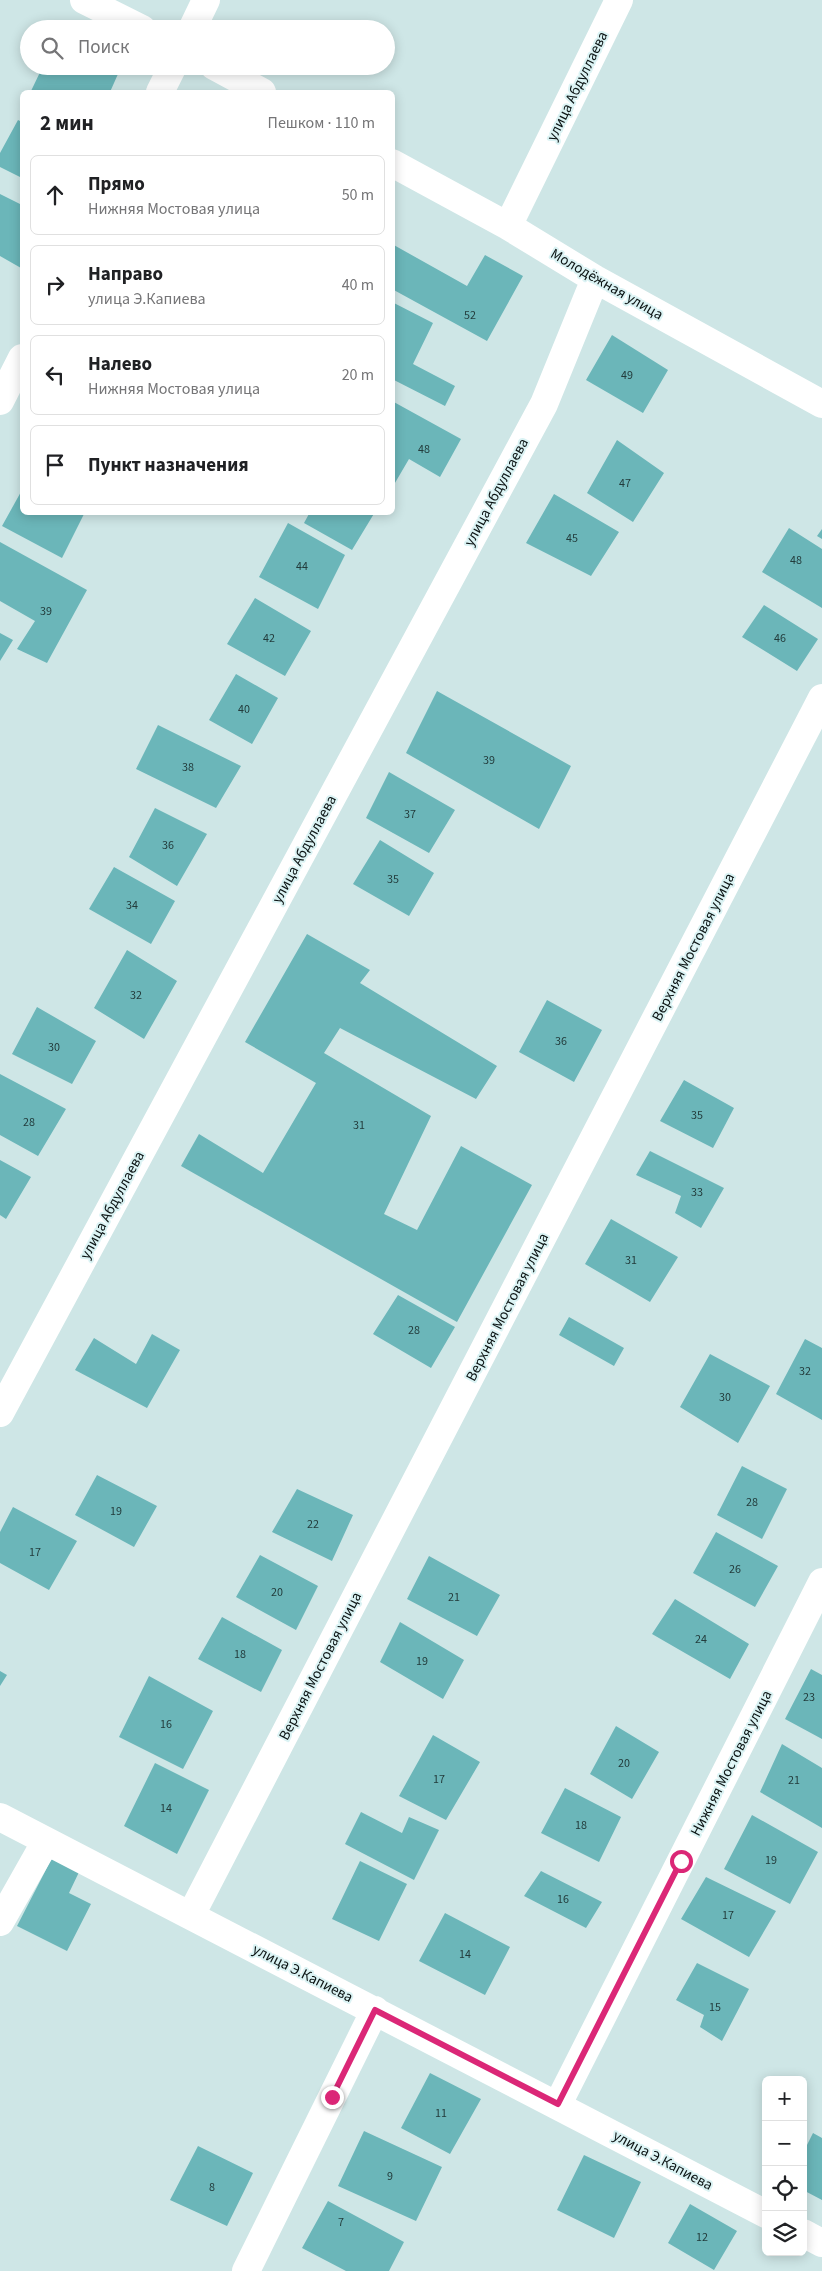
<!DOCTYPE html>
<html lang="ru">
<head>
<meta charset="utf-8">
<style>
	body { margin:0; font-family:"Source Sans 3",sans-serif; background:#f6f6f6; color:#202124 }
	.controls { position:absolute; right:15px; bottom:15px; display:grid; overflow:hidden; border-radius:8px; box-shadow:0 2px 12px #0003 }
	.controls button { width:45px; height:45px; display:grid; place-items:center; padding:0; border:0; border-bottom:1px solid #e0e0e0; background:#fff; color:#202124; font:25px sans-serif }
	.stop { position:absolute; width:15px; height:15px; margin:-11px; border:4px solid #db2777; border-radius:50%; background:#fff }
	.stop.end { background:#db2777; border-color:#fff; box-shadow:0 1px 5px #0008 }
	.list { margin:0; padding:0; list-style:none }
	h2 { display:flex; justify-content:space-between; align-items:center; height:65px; margin:0; padding:0 20px; font-size:21px }
	h2 small { font-size:16px; font-weight:400; color:#757577 }
	.list li { display:grid; grid-template-columns:32px 1fr auto; gap:15px; align-items:center; box-sizing:border-box; height:80px; margin:0 10px 10px; padding:0 10px; border:1px solid #e0e0e0; border-radius:8px }
	.list b { display:block; font-size:19px; white-space:nowrap }
	.list p { margin:0; font-size:16px; white-space:nowrap; color:#757577 }
	.list em { font-size:16px; font-style:normal; color:#757577 }
	.icon { flex:none; width:28px; height:28px; fill:none; stroke:currentColor; stroke-width:2; stroke-linecap:round; stroke-linejoin:round }
	.map { position:relative; flex:none; width:822px; height:2271px; overflow:hidden }
	.search { position:absolute; background:#fff; box-shadow:0 2px 12px #0003; left:20px; top:20px; width:375px; height:55px; display:flex; align-items:center; gap:12px; box-sizing:border-box; padding:0 18px; border-radius:28px; color:#757577; font-size:19px }
	.panel { position:absolute; background:#fff; box-shadow:0 2px 12px #0003; left:20px; top:90px; width:375px; height:425px; border-radius:8px }
	.map>svg:first-child { display:block }
</style>
</head>
<body>
<div class="map">
<svg width="822" height="2271" viewBox="0 0 822 2271">
	<rect width="100%" height="100%" fill="#cee6e6"/>
	<path fill="#6bb6b9" d="M 43,66 L 103,66 L 118,74 L 110,92 L 34,92 L 31,91 Z
		M 18,120 L 22,122 L 22,178 L 0,167 L 0,153 Z
		M 0,194 L 22,205 L 21,268 L 0,256 Z
		M 392,244 L 467,286 L 485,255 L 523,276 L 487,341 L 392,289 Z
		M 392,302 L 433,323 L 413,364 L 455,386 L 445,406 L 392,379 Z
		M 612,335 L 668,370 L 643,413 L 586,380 Z
		M 392,401 L 461,439 L 440,477 L 409,459 L 392,488 Z
		M 617,440 L 664,473 L 633,522 L 587,493 Z
		M 22,490 L 22,512 L 85,512 L 62,558 L 2,526 Z
		M 554,494 L 619,532 L 591,576 L 526,543 Z
		M 310,512 L 375,512 L 352,550 L 304,523 Z
		M 288,523 L 345,555 L 318,609 L 259,577 Z
		M 789,528 L 822,549 L 822,608 L 762,572 Z
		M 822,529 L 822,539 L 817,536 Z
		M 0,542 L 87,590 L 47,663 L 17,649 L 35,621 L 0,601 Z
		M 255,598 L 311,631 L 285,676 L 227,644 Z
		M 764,605 L 818,639 L 797,671 L 742,637 Z
		M 0,633 L 13,640 L 0,661 Z
		M 236,674 L 278,698 L 252,744 L 209,720 Z
		M 437,691 L 571,766 L 539,829 L 406,753 Z
		M 158,725 L 241,766 L 216,808 L 136,769 Z
		M 389,772 L 455,810 L 429,853 L 366,818 Z
		M 155,808 L 207,834 L 177,886 L 129,857 Z
		M 380,840 L 434,873 L 409,916 L 353,884 Z
		M 114,867 L 175,901 L 151,944 L 89,909 Z
		M 307,934 L 370,970 L 360,983 L 497,1066 L 476,1099 L 340,1028 L 324,1053 L 431,1116 L 384,1214 L 417,1230 L 461,1146 L 532,1185 L 457,1322 L 181,1166 L 199,1134 L 263,1173 L 316,1083 L 245,1042 Z
		M 127,950 L 177,981 L 144,1039 L 94,1008 Z
		M 547,1000 L 602,1030 L 574,1082 L 519,1052 Z
		M 37,1007 L 96,1041 L 72,1084 L 12,1054 Z
		M 0,1074 L 66,1109 L 38,1156 L 0,1135 Z
		M 684,1080 L 734,1108 L 713,1148 L 660,1121 Z
		M 650,1151 L 724,1188 L 701,1228 L 675,1213 L 681,1196 L 636,1175 Z
		M 0,1160 L 31,1177 L 6,1219 L 0,1215 Z
		M 611,1219 L 678,1257 L 650,1302 L 585,1264 Z
		M 398,1295 L 455,1327 L 431,1368 L 373,1334 Z
		M 569,1317 L 624,1348 L 614,1366 L 559,1335 Z
		M 152,1334 L 180,1350 L 147,1408 L 75,1370 L 94,1338 L 136,1364 Z
		M 805,1339 L 822,1348 L 822,1420 L 776,1394 Z
		M 710,1354 L 770,1386 L 738,1443 L 680,1407 Z
		M 742,1466 L 787,1489 L 762,1539 L 717,1515 Z
		M 97,1475 L 157,1506 L 134,1547 L 75,1515 Z
		M 297,1489 L 353,1515 L 332,1561 L 272,1532 Z
		M 13,1507 L 77,1541 L 49,1590 L 0,1563 L 0,1532 Z
		M 716,1532 L 778,1566 L 755,1607 L 693,1573 Z
		M 260,1555 L 318,1586 L 296,1630 L 236,1597 Z
		M 429,1556 L 500,1595 L 477,1636 L 407,1599 Z
		M 675,1599 L 749,1644 L 730,1679 L 652,1634 Z
		M 222,1617 L 282,1650 L 261,1692 L 198,1659 Z
		M 400,1622 L 464,1660 L 443,1699 L 380,1662 Z
		M 811,1669 L 822,1675 L 822,1739 L 785,1719 Z
		M 0,1671 L 7,1675 L 0,1686 Z
		M 149,1676 L 213,1711 L 183,1769 L 119,1737 Z
		M 616,1726 L 659,1752 L 632,1799 L 590,1774 Z
		M 433,1735 L 480,1762 L 446,1820 L 399,1796 Z
		M 782,1744 L 822,1768 L 822,1828 L 760,1792 Z
		M 155,1763 L 209,1790 L 177,1854 L 124,1826 Z
		M 565,1788 L 621,1817 L 599,1862 L 541,1833 Z
		M 361,1812 L 402,1833 L 409,1817 L 439,1830 L 414,1880 L 345,1844 Z
		M 752,1815 L 818,1852 L 790,1904 L 724,1869 Z
		M 53,1856 L 80,1870 L 69,1893 L 91,1904 L 67,1951 L 17,1926 Z
		M 360,1861 L 407,1884 L 379,1941 L 332,1919 Z
		M 541,1871 L 602,1902 L 586,1928 L 524,1896 Z
		M 706,1877 L 776,1911 L 749,1957 L 681,1919 Z
		M 445,1913 L 510,1947 L 485,1995 L 419,1961 Z
		M 697,1963 L 749,1989 L 722,2041 L 700,2027 L 704,2015 L 676,2000 Z
		M 430,2073 L 481,2099 L 450,2154 L 401,2128 Z
		M 364,2131 L 442,2167 L 416,2221 L 338,2186 Z
		M 813,2133 L 822,2138 L 822,2200 L 803,2190 L 803,2153 Z
		M 198,2146 L 253,2173 L 227,2226 L 170,2200 Z
		M 584,2155 L 641,2182 L 614,2238 L 557,2210 Z
		M 328,2201 L 404,2242 L 389,2271 L 346,2271 L 302,2248 Z
		M 690,2204 L 737,2231 L 714,2270 L 668,2243 Z"/>
	<g fill="none" stroke-linecap="round" stroke-linejoin="round">
		<path stroke="#fff" stroke-width="28" d="M 84,0 L 142,29
			M 192,29 L 206,0
			M 214,66 L 262,92
			M 160,92 L 173,66
			M 392,163 L 508,226 L 595,279 L 822,404
			M 508,226 L 619,0
			M 0,401 L 22,358
			M 0,1413 L 544,404 L 595,279
			M 0,1817 L 766,2214
			M 191,1915 L 822,698
			M 0,1922 L 46,1841
			M 558,2104 L 822,1582
			M 803,2233 L 822,2243
			M 246,2271 L 375,2010"/>
	</g>
	<g fill="none" stroke-linecap="round" stroke-linejoin="round">
		<path stroke="#db2777" stroke-width="6" d="M 332,2097 L 375,2010 L 558,2104 L 681,1861"/>
	</g>
	<g text-anchor="middle" stroke-width="4" stroke-linejoin="round" paint-order="stroke">
		<g font-size="12" fill="#233c3c">
			<text x="470" y="319">52</text>
			<text x="627" y="379">49</text>
			<text x="424" y="453">48</text>
			<text x="625" y="487">47</text>
			<text x="572" y="542">45</text>
			<text x="796" y="564">48</text>
			<text x="302" y="570">44</text>
			<text x="46" y="615">39</text>
			<text x="269" y="642">42</text>
			<text x="780" y="642">46</text>
			<text x="244" y="713">40</text>
			<text x="489" y="764">39</text>
			<text x="188" y="771">38</text>
			<text x="410" y="818">37</text>
			<text x="168" y="849">36</text>
			<text x="393" y="883">35</text>
			<text x="132" y="909">34</text>
			<text x="136" y="999">32</text>
			<text x="561" y="1045">36</text>
			<text x="54" y="1051">30</text>
			<text x="697" y="1119">35</text>
			<text x="29" y="1126">28</text>
			<text x="359" y="1129">31</text>
			<text x="697" y="1196">33</text>
			<text x="631" y="1264">31</text>
			<text x="414" y="1334">28</text>
			<text x="805" y="1375">32</text>
			<text x="725" y="1401">30</text>
			<text x="752" y="1506">28</text>
			<text x="116" y="1515">19</text>
			<text x="313" y="1528">22</text>
			<text x="35" y="1556">17</text>
			<text x="735" y="1573">26</text>
			<text x="277" y="1596">20</text>
			<text x="454" y="1601">21</text>
			<text x="701" y="1643">24</text>
			<text x="240" y="1658">18</text>
			<text x="422" y="1665">19</text>
			<text x="809" y="1701">23</text>
			<text x="166" y="1728">16</text>
			<text x="624" y="1767">20</text>
			<text x="439" y="1783">17</text>
			<text x="794" y="1784">21</text>
			<text x="166" y="1812">14</text>
			<text x="581" y="1829">18</text>
			<text x="771" y="1864">19</text>
			<text x="563" y="1903">16</text>
			<text x="728" y="1919">17</text>
			<text x="465" y="1958">14</text>
			<text x="715" y="2011">15</text>
			<text x="441" y="2117">11</text>
			<text x="390" y="2180">9</text>
			<text x="212" y="2191">8</text>
			<text x="341" y="2226">7</text>
			<text x="702" y="2241">12</text>
		</g>
		<g font-size="15" fill="#0b1313" stroke="#dbf3f4">
			<text transform="translate(577 86) rotate(-64)" y="5">улица Абдуллаева</text>
			<text transform="translate(607 284) rotate(30)" y="5">Молодёжная улица</text>
			<text transform="translate(496 492) rotate(-62)" y="5">улица Абдуллаева</text>
			<text transform="translate(304 849) rotate(-62)" y="5">улица Абдуллаева</text>
			<text transform="translate(693 947) rotate(-63)" y="5">Верхняя Мостовая улица</text>
			<text transform="translate(112 1205) rotate(-62)" y="5">улица Абдуллаева</text>
			<text transform="translate(507 1307) rotate(-63)" y="5">Верхняя Мостовая улица</text>
			<text transform="translate(320 1666) rotate(-63)" y="5">Верхняя Мостовая улица</text>
			<text transform="translate(731 1763) rotate(-63)" y="5">Нижняя Мостовая улица</text>
			<text transform="translate(303 1973) rotate(27)" y="5">улица Э.Капиева</text>
			<text transform="translate(663 2160) rotate(28)" y="5">улица Э.Капиева</text>
		</g>
	</g>
</svg>
<div class="controls">
<button>+</button>
<button>−</button>
<button><svg class="icon" aria-label="locate" viewBox="0 0 24 24"><circle cx="12" cy="12" r="6"/><path d="M12 2v4M12 18v4M2 12h4M18 12h4"/></svg></button>
<button><svg class="icon" aria-label="layers" viewBox="0 0 24 24"><path d="M12 4l9 5-9 5-9-5zM3 14l9 5 9-5"/></svg></button>
</div>
<div class="stop" style="left:681px;top:1861px"></div>
<div class="stop end" style="left:332px;top:2097px"></div>
<div class="search"><svg class="icon" aria-label="search" viewBox="0 0 24 24"><circle cx="10" cy="10" r="6"/><path d="M15 15l6 6"/></svg>Поиск</div>
<section class="panel">
<h2>2 мин<small>Пешком · 110 m</small></h2>
<ul class="list">
<li><svg class="icon" aria-label="ahead" viewBox="0 0 24 24"><path d="M12 20V5M6 11l6-6 6 6"/></svg><div><b>Прямо</b><p>Нижняя Мостовая улица</p></div><em>50 m</em></li>
<li><svg class="icon" aria-label="right" viewBox="0 0 24 24"><path d="M7 20v-9h11M14 6l5 5-5 5"/></svg><div><b>Направо</b><p>улица Э.Капиева</p></div><em>40 m</em></li>
<li><svg class="icon" aria-label="left" viewBox="0 0 24 24"><path d="M17 20v-9H6M10 6l-5 5 5 5"/></svg><div><b>Налево</b><p>Нижняя Мостовая улица</p></div><em>20 m</em></li>
<li><svg class="icon" aria-label="arrive" viewBox="0 0 24 24"><path d="M6 21V4h12l-3 4 3 4H6"/></svg><div><b>Пункт назначения</b></div></li>
</ul>
</section>
</div>
</body>
</html>
